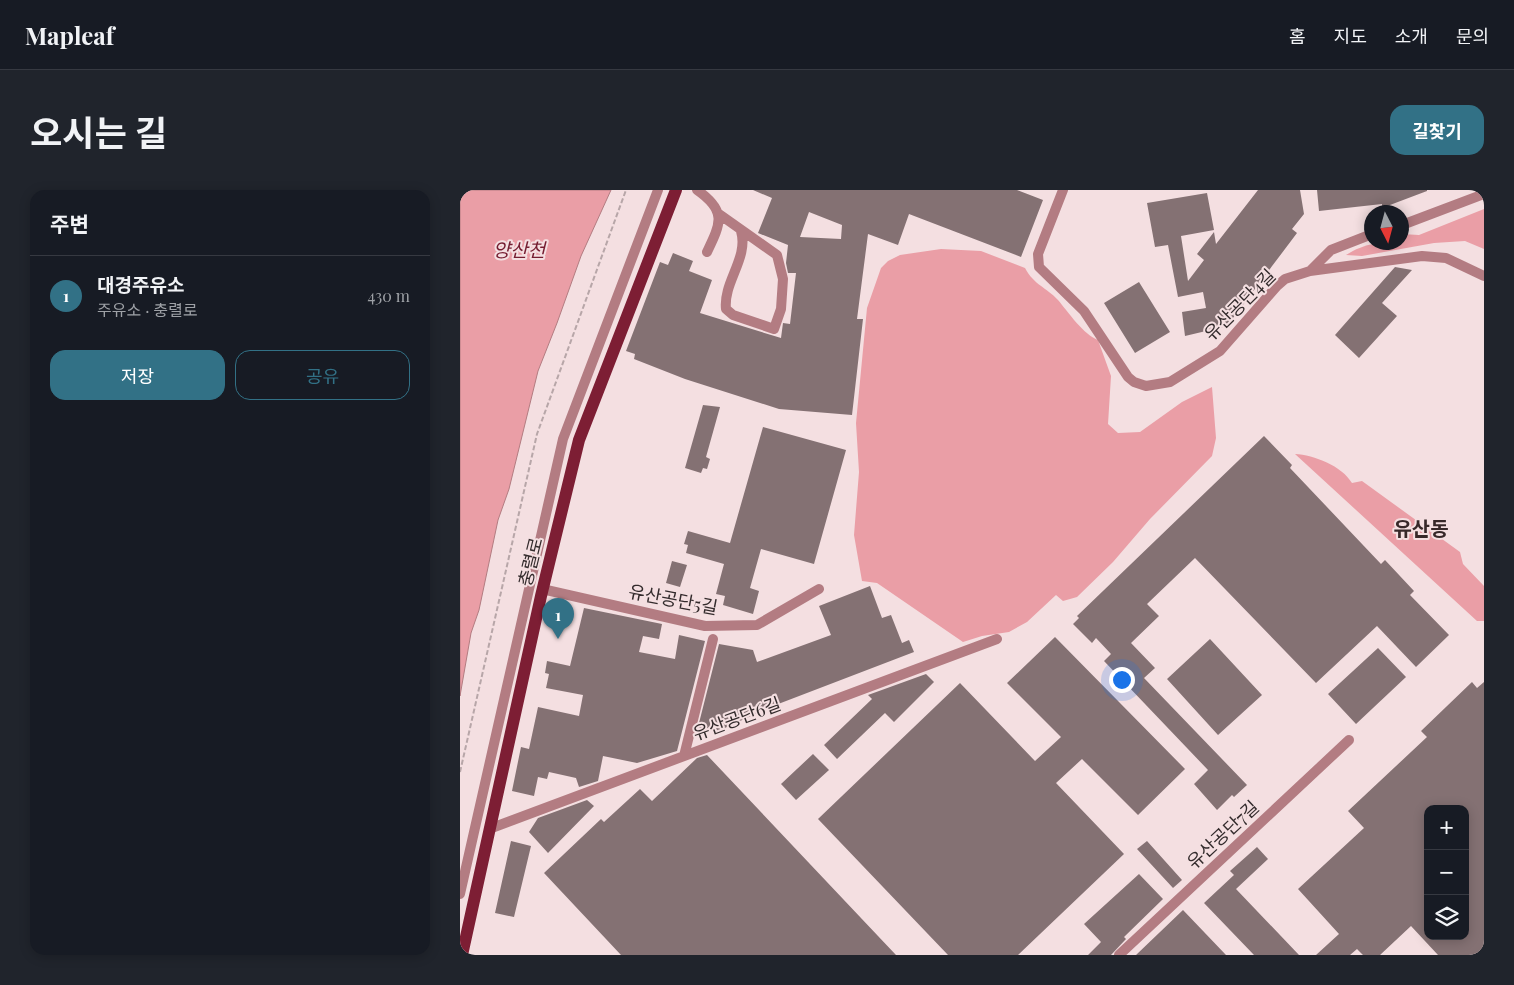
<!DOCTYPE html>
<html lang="ko">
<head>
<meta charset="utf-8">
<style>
	body { margin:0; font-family:"Playfair Display","Noto Sans KR",serif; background:#20242c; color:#f1f3f6 }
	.controls { position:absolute; right:15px; bottom:15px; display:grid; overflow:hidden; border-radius:10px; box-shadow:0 2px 12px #0003 }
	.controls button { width:45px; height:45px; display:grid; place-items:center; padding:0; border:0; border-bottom:1px solid #363941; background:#171b24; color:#f1f3f6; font:25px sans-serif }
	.compass { position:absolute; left:904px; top:15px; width:45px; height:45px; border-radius:50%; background:#171b24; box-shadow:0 2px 12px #0003; rotate:174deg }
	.you { position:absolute; left:661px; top:489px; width:18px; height:18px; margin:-12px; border:4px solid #fff; border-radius:50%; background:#1a73e8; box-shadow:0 0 0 8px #1a73e833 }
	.badge { display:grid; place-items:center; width:32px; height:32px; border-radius:50%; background:#327186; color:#fff; font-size:16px; font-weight:700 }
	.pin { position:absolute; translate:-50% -41px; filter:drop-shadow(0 1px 2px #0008) }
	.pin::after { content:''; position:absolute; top:26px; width:18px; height:15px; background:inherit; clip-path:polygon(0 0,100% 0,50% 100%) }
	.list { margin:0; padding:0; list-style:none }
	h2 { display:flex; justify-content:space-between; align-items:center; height:65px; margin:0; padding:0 20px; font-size:21px }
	h2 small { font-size:16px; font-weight:400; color:#9ea1a6 }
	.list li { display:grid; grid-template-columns:32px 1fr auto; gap:15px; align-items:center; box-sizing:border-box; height:80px; padding:0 20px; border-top:1px solid #363941 }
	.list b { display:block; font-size:19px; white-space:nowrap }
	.list p { margin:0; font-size:16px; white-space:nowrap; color:#9ea1a6 }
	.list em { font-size:16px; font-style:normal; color:#9ea1a6 }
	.actions { display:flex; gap:10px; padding:15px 20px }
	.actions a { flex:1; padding:11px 0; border:1px solid #327186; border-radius:15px; text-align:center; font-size:18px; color:#327186 }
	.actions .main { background:#327186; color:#fff }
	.icon { flex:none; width:28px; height:28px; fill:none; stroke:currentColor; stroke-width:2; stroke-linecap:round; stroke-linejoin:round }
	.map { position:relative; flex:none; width:1024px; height:765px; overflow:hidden; border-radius:15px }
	header { display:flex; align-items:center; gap:30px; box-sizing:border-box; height:70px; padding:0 25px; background:#171b24; border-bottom:1px solid #363941 }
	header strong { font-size:24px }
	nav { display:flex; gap:28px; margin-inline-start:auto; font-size:18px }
	.intro { display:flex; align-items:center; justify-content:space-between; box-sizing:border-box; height:120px; padding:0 30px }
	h1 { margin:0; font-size:35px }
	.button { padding:12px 22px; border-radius:15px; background:#327186; color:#fff; font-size:18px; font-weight:700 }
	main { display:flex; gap:30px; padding:0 30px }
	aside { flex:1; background:#171b24; border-radius:15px; box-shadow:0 2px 12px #0003 }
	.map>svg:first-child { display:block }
</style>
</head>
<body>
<header>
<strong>Mapleaf</strong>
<nav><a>홈</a><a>지도</a><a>소개</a><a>문의</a></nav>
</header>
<div class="intro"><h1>오시는 길</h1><a class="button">길찾기</a></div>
<main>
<aside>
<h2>주변<small></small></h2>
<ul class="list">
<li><span class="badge">1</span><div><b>대경주유소</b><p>주유소 · 충렬로</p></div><em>430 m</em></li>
</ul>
<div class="actions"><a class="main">저장</a><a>공유</a></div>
</aside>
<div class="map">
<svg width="1024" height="765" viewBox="0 0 1024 765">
	<rect width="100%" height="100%" fill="#f4dfe1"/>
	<path fill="#ea9ea6" d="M 1024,19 L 1024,59 L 1005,51 L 974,53 L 902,66 L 886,65 C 905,53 920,52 942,52 L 942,44 L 959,45 Z
		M 481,59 L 521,61 L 565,78 C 574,95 586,97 598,110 C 608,122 624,145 638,150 L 651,186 L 648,234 L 658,243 L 680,242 L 722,212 L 752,197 L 756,248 L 752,266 L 690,329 L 653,372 L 617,407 L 603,411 L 596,405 L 567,432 L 549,442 L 522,446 L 503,452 L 417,393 L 402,391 L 394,345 L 399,282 L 396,233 L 407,118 L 421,78 L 428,71 L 440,65 Z
		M 835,264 C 854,265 882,276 892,293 L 902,291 L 1000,362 L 1003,374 L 1024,396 L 1024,431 L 1017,431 Z"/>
	<path fill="#ea9ea6" stroke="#b37c81" d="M 0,0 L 151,0 L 121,66 L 97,133 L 78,181 L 49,299 L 38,330 L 19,420 L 11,443 L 0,506 Z"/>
	<path fill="#847173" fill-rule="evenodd" d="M 293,0 L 557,0 L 583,10 L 561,67 L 449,24 L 438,55 L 408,44 L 397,129 L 403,129 L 392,225 L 319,219 L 225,189 L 174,169 L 175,164 L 166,161 L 200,72 L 208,75 L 213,63 L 233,71 L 229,81 L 252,90 L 240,123 L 321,148 L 323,133 L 330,134 L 336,83 L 328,83 L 326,73 L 328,55 L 298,43 L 312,8 ZM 349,22 L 382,35 L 381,49 L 340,47 Z
		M 798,0 L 840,0 L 844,24 L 832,39 L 837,43 L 767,136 L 725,146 L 722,122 L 746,118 L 743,102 L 718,107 L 708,55 L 695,57 L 687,13 L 747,3 L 754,40 L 721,46 L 728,91 L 744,70 L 737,64 L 754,42 L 756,54 Z
		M 857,0 L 967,0 L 967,1 L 922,18 L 922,14 L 859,21 Z
		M 935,77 L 952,80 L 922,113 L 937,126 L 899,168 L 875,145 Z
		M 679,92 L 710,142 L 675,163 L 644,113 Z
		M 243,215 L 260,217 L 246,267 L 250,269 L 247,279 L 243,278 L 241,283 L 225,278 Z
		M 303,237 L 386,260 L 354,374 L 301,359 L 290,398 L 299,401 L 293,424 L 263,415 L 265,406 L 256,404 L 264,374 L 226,363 L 228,355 L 224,354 L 228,341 L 270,353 Z
		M 804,246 L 832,275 L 830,278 L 921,374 L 925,370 L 954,401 L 950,405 L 989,445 L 956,477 L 917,436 L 856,493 L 735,368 L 687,414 L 699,426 L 671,453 L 695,478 L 684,488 L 787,595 L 774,607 L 772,605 L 757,620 L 734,594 L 748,580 L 644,471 L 651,464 L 636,448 L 632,453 L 613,434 L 619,428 L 617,426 Z
		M 212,371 L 227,375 L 220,397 L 206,393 Z
		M 410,396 L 422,428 L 431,425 L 442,453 L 449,450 L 454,462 L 313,516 L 256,542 L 238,537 L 259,454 L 293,460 L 297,472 L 371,445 L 359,416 Z
		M 124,418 L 202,434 L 199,449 L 183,446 L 179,462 L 215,469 L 219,445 L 245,451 L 217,561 L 177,573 L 143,566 L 138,591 L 119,597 L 116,588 L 89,582 L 87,589 L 78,587 L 74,606 L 52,601 L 61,557 L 69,559 L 78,517 L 119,526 L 123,505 L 86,498 L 89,484 L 85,483 L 87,471 L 110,476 Z
		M 595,447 L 725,579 L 678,625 L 622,569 L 596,593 L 664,664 L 558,765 L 488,765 L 358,629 L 500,493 L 575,571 L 601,547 L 547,493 Z
		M 750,449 L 802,505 L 758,545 L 707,489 Z
		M 918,458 L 946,487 L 896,534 L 868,504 Z
		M 466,484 L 474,492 L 434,532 L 425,523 L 377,569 L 364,555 L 412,509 L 408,505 Z
		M 1012,492 L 1017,498 L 1024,492 L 1024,765 L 978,765 L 951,736 L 920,765 L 903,765 L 897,759 L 890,765 L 856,765 L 879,744 L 838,699 L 904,638 L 888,621 L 967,547 L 961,541 ZM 968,619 L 1005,619 L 1005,746 L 968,746 Z
		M 353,564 L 369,580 L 336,610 L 321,594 Z
		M 247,565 L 418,746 L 436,765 L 161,765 L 84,683 L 141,629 L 144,632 L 180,599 L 192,611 L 237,568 Z
		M 127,610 L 134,616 L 88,663 L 69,642 L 78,628 Z
		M 51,651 L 71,656 L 54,727 L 35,723 Z
		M 687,651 L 722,690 L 713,698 L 677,659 Z
		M 797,657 L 808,669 L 776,699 L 839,765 L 794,765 L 744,713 L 774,685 L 770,681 Z
		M 679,684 L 703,709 L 664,747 L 666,749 L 651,765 L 628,765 L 641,752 L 624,734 Z
		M 723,720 L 766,765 L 676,765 Z"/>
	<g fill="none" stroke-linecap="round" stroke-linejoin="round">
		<path stroke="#b7a6a8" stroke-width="2" stroke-dasharray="5 2.5" stroke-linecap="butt" d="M 0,582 L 77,244 L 166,0"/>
		<path stroke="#b37c82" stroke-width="10" d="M 237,0 C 267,21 261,33 247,62
			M 603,0 L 578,64 L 579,77 L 624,121 L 668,187 L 674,192 L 686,196 L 710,192 L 760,161 L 817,96 L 825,89 L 850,81 L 962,66 L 986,68 L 1024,86
			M 259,24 L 317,65 L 323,89 L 321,119 L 314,139 L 273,125 L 266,119 C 263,92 289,68 281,41
			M 942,35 L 1024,4
			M 850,81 L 871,60 L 912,44
			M 82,399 L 245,436 L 297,435 L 359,399
			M 224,566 L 253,449
			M 29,639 L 537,449
			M 0,704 L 103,249 L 198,0
			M 659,765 L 889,550"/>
		<path stroke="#7d1e34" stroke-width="12" d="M 2,765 L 81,406 L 119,250 L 216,0"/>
	</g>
	<g text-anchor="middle" stroke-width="4" stroke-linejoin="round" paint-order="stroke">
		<g font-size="18" fill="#332b2c" stroke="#f4dfe1">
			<text transform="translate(780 115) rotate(-45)" y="6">유산공단4길</text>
			<text transform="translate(71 372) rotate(-76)" y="6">충렬로</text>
			<text transform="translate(213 410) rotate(11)" y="6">유산공단5길</text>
			<text transform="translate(277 529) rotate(-20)" y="6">유산공단6길</text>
			<text transform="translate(763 645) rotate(-43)" y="6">유산공단7길</text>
		</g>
		<g font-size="19" font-style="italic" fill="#751d31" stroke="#f4dfe1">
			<text x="59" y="67">양산천</text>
		</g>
		<g font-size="20" font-weight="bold" fill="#372829" stroke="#f4dfe1">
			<text x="961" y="346">유산동</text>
		</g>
	</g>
</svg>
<div class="controls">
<button>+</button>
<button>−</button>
<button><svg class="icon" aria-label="layers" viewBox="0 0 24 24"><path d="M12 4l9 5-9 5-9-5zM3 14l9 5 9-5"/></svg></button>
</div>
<svg class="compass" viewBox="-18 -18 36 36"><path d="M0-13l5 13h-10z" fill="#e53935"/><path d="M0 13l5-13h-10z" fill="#9ea1a6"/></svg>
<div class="you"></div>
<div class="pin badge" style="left:98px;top:449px">1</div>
</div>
</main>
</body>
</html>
